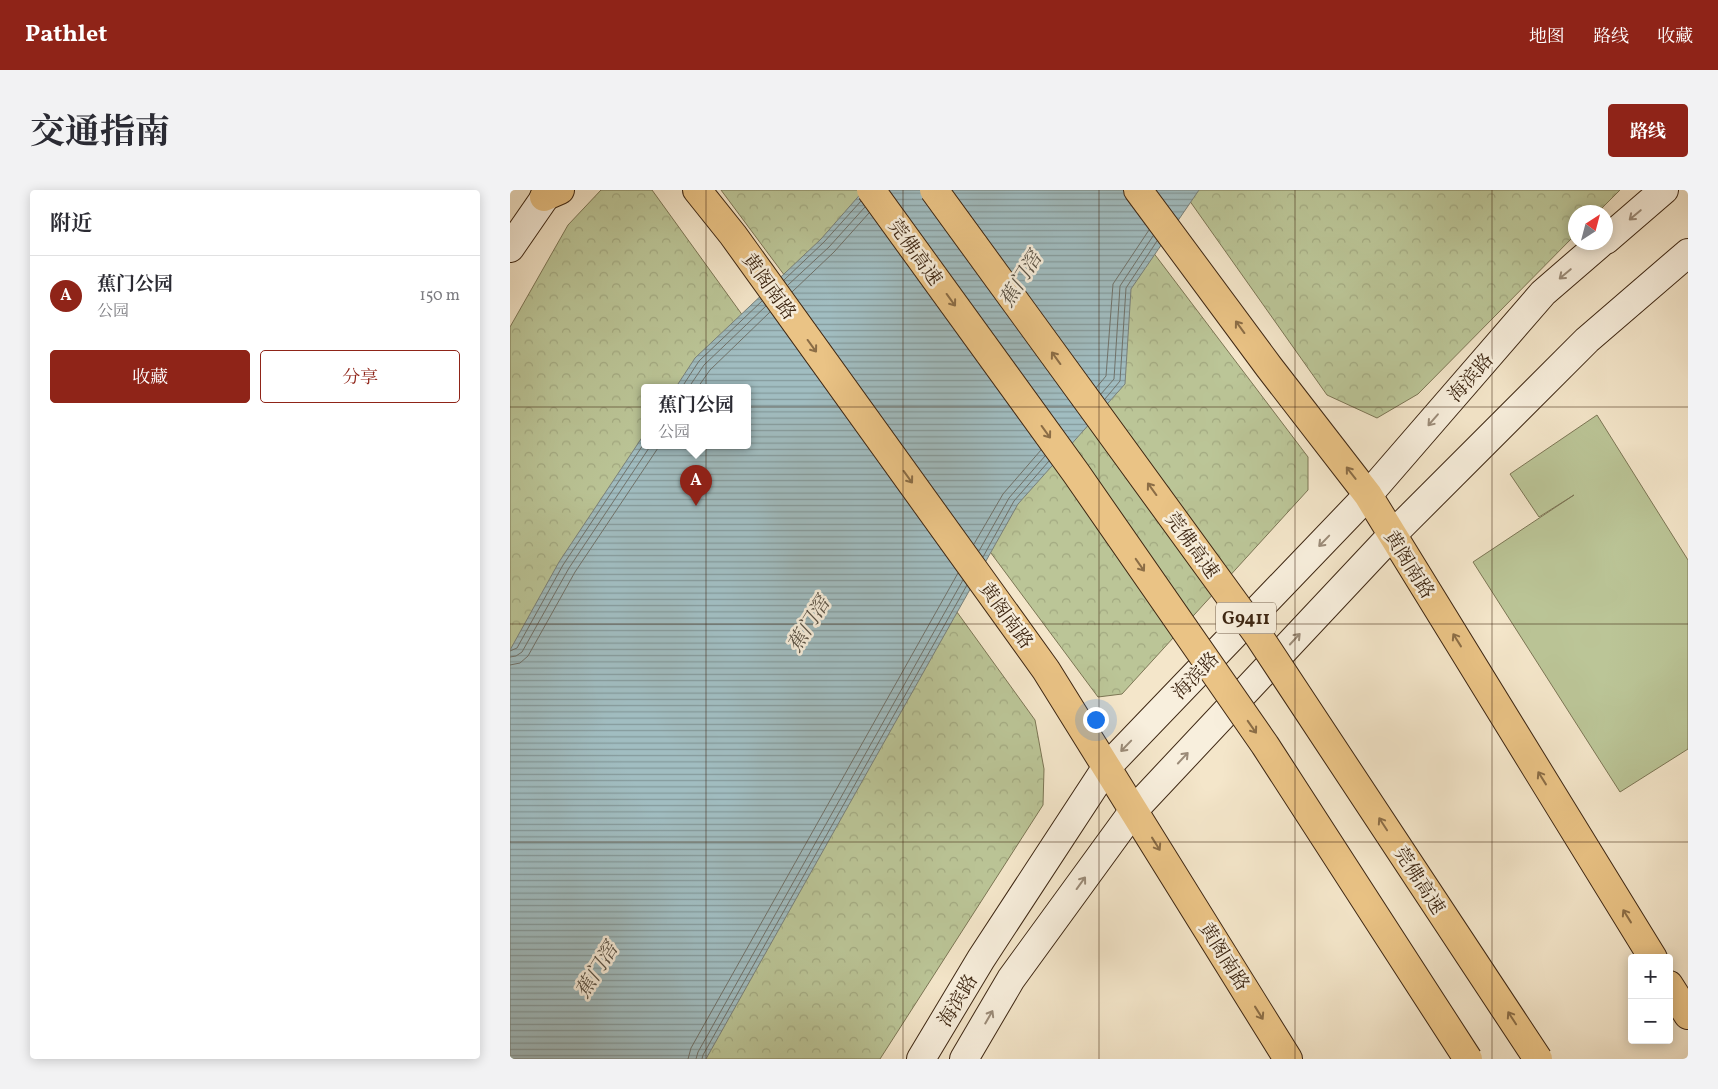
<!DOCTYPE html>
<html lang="zh">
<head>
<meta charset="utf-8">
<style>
	body { margin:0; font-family:Vollkorn,"Noto Serif SC",serif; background:#f2f2f3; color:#2b2b33 }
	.controls { position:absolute; right:15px; bottom:15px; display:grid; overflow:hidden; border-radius:5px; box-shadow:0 2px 12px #0003 }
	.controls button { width:45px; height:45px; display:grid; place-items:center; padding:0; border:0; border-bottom:1px solid #e1e1e2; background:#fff; color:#2b2b33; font:25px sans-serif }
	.compass { position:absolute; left:1058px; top:15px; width:45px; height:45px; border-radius:50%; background:#fff; box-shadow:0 2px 12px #0003; rotate:36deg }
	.you { position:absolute; left:585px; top:529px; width:18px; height:18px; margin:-12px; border:4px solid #fff; border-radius:50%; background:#1a73e8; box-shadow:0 0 0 8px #1a73e833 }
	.badge { display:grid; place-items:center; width:32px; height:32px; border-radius:50%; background:#8f2418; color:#fff; font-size:16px; font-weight:700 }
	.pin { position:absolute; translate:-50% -41px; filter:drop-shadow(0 1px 2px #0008) }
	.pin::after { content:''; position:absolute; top:26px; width:18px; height:15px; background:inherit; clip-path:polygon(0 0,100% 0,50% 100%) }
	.popup { position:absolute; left:131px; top:194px; width:110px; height:65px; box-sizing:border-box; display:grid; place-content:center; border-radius:5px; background:#fff; filter:drop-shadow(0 1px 4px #0005); font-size:16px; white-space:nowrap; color:#7c7c81 }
	.popup b { font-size:19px; color:#2b2b33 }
	.popup::after { content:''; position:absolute; left:50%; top:100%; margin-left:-10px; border:10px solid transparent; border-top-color:#fff }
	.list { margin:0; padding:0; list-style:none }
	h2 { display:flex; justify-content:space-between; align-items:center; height:65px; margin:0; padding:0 20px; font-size:21px }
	h2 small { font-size:16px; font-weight:400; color:#7c7c81 }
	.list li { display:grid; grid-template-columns:32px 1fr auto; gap:15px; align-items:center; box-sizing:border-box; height:80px; padding:0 20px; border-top:1px solid #e1e1e2 }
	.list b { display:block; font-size:19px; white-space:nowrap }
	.list p { margin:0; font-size:16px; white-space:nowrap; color:#7c7c81 }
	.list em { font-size:16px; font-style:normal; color:#7c7c81 }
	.actions { display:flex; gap:10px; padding:15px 20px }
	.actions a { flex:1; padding:11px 0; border:1px solid #8f2418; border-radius:5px; text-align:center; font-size:18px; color:#8f2418 }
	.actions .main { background:#8f2418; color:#fff }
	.map { position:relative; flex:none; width:1178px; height:869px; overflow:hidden; border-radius:5px }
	header { display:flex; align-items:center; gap:30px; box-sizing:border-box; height:70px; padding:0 25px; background:#8f2418; color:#fff }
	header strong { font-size:24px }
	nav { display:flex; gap:28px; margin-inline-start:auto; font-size:18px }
	.intro { display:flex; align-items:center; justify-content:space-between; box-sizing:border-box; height:120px; padding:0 30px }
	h1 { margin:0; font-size:35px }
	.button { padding:12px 22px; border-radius:5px; background:#8f2418; color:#fff; font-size:18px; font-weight:700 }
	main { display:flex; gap:30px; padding:0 30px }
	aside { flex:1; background:#fff; border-radius:5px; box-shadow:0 2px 12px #0003 }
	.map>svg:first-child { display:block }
</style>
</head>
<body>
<header>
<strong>Pathlet</strong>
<nav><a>地图</a><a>路线</a><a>收藏</a></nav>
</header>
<div class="intro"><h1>交通指南</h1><a class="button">路线</a></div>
<main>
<aside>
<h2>附近<small></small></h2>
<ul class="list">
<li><span class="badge">A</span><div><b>蕉门公园</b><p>公园</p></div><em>150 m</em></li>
</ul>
<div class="actions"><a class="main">收藏</a><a>分享</a></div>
</aside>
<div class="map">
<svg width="1178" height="869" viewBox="0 0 1178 869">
	<defs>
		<pattern id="park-crowns" width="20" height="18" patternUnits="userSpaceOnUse" patternTransform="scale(1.25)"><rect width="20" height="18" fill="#bbc597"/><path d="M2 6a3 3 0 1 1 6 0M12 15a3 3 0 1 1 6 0" fill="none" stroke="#a2a981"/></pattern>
		<pattern id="water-rules" width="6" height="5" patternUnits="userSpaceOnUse" patternTransform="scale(1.25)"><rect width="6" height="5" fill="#a1bdc1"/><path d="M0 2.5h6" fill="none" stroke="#859a9c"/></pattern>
	</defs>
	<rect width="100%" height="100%" fill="#f4e6ca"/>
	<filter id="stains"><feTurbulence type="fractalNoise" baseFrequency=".004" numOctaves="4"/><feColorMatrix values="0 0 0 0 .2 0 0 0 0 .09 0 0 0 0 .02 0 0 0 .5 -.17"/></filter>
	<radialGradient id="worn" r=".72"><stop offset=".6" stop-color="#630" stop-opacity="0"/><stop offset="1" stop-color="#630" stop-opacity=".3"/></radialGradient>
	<path fill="#bbc597" stroke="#7c7655" d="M 1087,225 L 1178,370 L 1178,559 L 1110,602 L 963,372 L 1064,305 L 1029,327 L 1000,284 Z"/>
	<path fill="url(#park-crowns)" stroke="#7c7655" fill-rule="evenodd" d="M 91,0 L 142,0 L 525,530 L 534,579 L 533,615 L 370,869 L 0,869 L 0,137 L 58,35 ZM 135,197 L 237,197 L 237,255 L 135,255 Z
		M 211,0 L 596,0 L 798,267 L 798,300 L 612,504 L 588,507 Z
		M 672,0 L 1110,0 L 1088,22 L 1066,22 L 1065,45 L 908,204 L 867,228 L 817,205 Z"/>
	<path fill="url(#water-rules)" stroke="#79817b" d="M 354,0 L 689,0 L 621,99 L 615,194 L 508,314 L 196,869 L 0,869 L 0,460 L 49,372 L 135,243 L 135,255 L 237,255 L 237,197 L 166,197 L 185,168 L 311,49 Z"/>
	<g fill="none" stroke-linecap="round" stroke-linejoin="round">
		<path stroke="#70726a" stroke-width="1" d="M 274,90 L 314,52 L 351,11
			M 278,95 L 319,57 L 355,17
			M 282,102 L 324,62 L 359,23
			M 172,197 L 189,171 L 252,111
			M 179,197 L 194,175 L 256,116
			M 188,197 L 200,180 L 260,122
			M 586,198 L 596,186 L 603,94 L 639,40
			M 591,204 L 604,189 L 610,96 L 643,46
			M 595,209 L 610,191 L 616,98 L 647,51
			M 464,354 L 493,304 L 531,260
			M 469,361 L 499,308 L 535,266
			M 473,367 L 504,311 L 539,271
			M 0,461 L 7,458 L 53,375 L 135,252
			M 0,467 L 6,466 L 12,462 L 59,378 L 141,255
			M 0,475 L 10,473 L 18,466 L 65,382 L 150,255
			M 178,869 L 181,858 L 448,383
			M 186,869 L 188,862 L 453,390
			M 192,869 L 193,865 L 457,395"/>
		<defs>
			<path id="secondary" d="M 1096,50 L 1154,0
				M 0,58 L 40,0
				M 411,869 L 471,769 L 596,578 L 858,305 L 1033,103 L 1092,52
				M 454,869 L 501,789 L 624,620 L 882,345 L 1077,150 L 1178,63"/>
			<path id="primary" d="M 187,0 L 223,45 L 536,480 L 778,869
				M 628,0 L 759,177 L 858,305 L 1143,768
				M 34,7 L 50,0
				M 1159,795 L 1178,825"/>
		</defs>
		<use href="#secondary" stroke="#3e2713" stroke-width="30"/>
		<use href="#primary" stroke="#3e2713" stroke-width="30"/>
		<use href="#secondary" stroke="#f8efdd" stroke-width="28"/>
		<use href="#primary" stroke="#eac385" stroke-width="28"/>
		<defs>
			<path id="highway-bridge" d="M 361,0 L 566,283 L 755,555 L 958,869
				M 424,0 L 748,445 L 1028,869"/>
		</defs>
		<use href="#highway-bridge" stroke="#3e2713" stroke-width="30" stroke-linecap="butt"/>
		<use href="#highway-bridge" stroke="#eac385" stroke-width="28"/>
	</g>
	<defs><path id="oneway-shaft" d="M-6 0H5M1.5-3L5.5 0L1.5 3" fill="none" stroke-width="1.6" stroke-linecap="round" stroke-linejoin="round" transform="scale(1.25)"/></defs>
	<g stroke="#9b8b78">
		<use href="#oneway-shaft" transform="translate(1125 25) rotate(140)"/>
		<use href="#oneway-shaft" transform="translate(1055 84) rotate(140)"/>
		<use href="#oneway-shaft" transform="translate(923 230) rotate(131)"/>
		<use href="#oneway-shaft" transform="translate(814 351) rotate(134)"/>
		<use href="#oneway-shaft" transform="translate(785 449) rotate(-47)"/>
		<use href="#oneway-shaft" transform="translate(616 556) rotate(134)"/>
		<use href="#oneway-shaft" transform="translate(673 568) rotate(-47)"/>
		<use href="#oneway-shaft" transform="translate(571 693) rotate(-54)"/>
		<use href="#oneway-shaft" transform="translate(479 827) rotate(-60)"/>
	</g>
	<g stroke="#8b6d46">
		<use href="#oneway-shaft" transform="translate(441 110) rotate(54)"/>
		<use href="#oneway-shaft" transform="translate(730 137) rotate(-126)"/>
		<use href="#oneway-shaft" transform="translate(302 156) rotate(54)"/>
		<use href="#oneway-shaft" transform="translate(546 168) rotate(-126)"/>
		<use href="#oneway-shaft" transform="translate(536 242) rotate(54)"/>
		<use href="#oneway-shaft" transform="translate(841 283) rotate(-128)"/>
		<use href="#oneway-shaft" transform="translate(398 287) rotate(54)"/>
		<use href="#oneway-shaft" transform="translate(642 299) rotate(-126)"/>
		<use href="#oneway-shaft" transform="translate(630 375) rotate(55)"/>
		<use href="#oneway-shaft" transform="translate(947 450) rotate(-122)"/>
		<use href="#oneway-shaft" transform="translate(742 537) rotate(55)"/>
		<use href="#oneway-shaft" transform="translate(1032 588) rotate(-122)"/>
		<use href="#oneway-shaft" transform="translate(873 634) rotate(-123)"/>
		<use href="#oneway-shaft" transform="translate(646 654) rotate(58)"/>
		<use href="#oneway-shaft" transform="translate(1117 726) rotate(-122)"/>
		<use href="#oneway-shaft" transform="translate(749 823) rotate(58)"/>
		<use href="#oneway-shaft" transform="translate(1002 828) rotate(-123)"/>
	</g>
	<path fill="none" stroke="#3e2713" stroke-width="1" stroke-opacity="0.55" d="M 196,0 L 196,869M 393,0 L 393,869M 589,0 L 589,869M 785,0 L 785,869M 982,0 L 982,869M 0,217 L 1178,217M 0,434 L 1178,434M 0,652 L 1178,652"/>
	<g text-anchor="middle" stroke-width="5" stroke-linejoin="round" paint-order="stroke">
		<rect fill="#f8efdd" stroke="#766350" stroke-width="1" x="706" y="412.5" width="60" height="31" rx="4"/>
		<g font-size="18" font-weight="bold" fill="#3e2713">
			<text x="736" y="434">G9411</text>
		</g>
		<g font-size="19" fill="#3e2713" stroke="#f8efdd">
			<text transform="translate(406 62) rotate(54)" y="7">莞佛高速</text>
			<text transform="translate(260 96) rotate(54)" y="7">黄阁南路</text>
			<text transform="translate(960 187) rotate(-49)" y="7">海滨路</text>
			<text transform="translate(683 355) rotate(54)" y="7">莞佛高速</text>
			<text transform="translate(900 374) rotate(58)" y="7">黄阁南路</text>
			<text transform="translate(497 425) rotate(54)" y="7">黄阁南路</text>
			<text transform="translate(685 485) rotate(-46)" y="7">海滨路</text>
			<text transform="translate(910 690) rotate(57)" y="7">莞佛高速</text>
			<text transform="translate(715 766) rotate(58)" y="7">黄阁南路</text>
			<text transform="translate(447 810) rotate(-59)" y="7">海滨路</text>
		</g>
		<g font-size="20" font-style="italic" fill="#5c5447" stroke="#f8efdd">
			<text transform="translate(510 89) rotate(-58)" y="7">蕉门滘</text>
			<text transform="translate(298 434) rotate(-58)" y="7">蕉门滘</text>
			<text transform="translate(86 780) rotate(-58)" y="7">蕉门滘</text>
		</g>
	</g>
	<rect width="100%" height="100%" filter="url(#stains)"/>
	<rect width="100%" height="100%" fill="url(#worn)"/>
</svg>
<div class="controls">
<button>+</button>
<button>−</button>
</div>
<svg class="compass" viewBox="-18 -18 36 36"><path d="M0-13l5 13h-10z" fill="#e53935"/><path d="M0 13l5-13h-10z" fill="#7c7c81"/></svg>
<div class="you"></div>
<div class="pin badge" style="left:186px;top:316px">A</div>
<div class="popup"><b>蕉门公园</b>公园</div>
</div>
</main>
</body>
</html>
